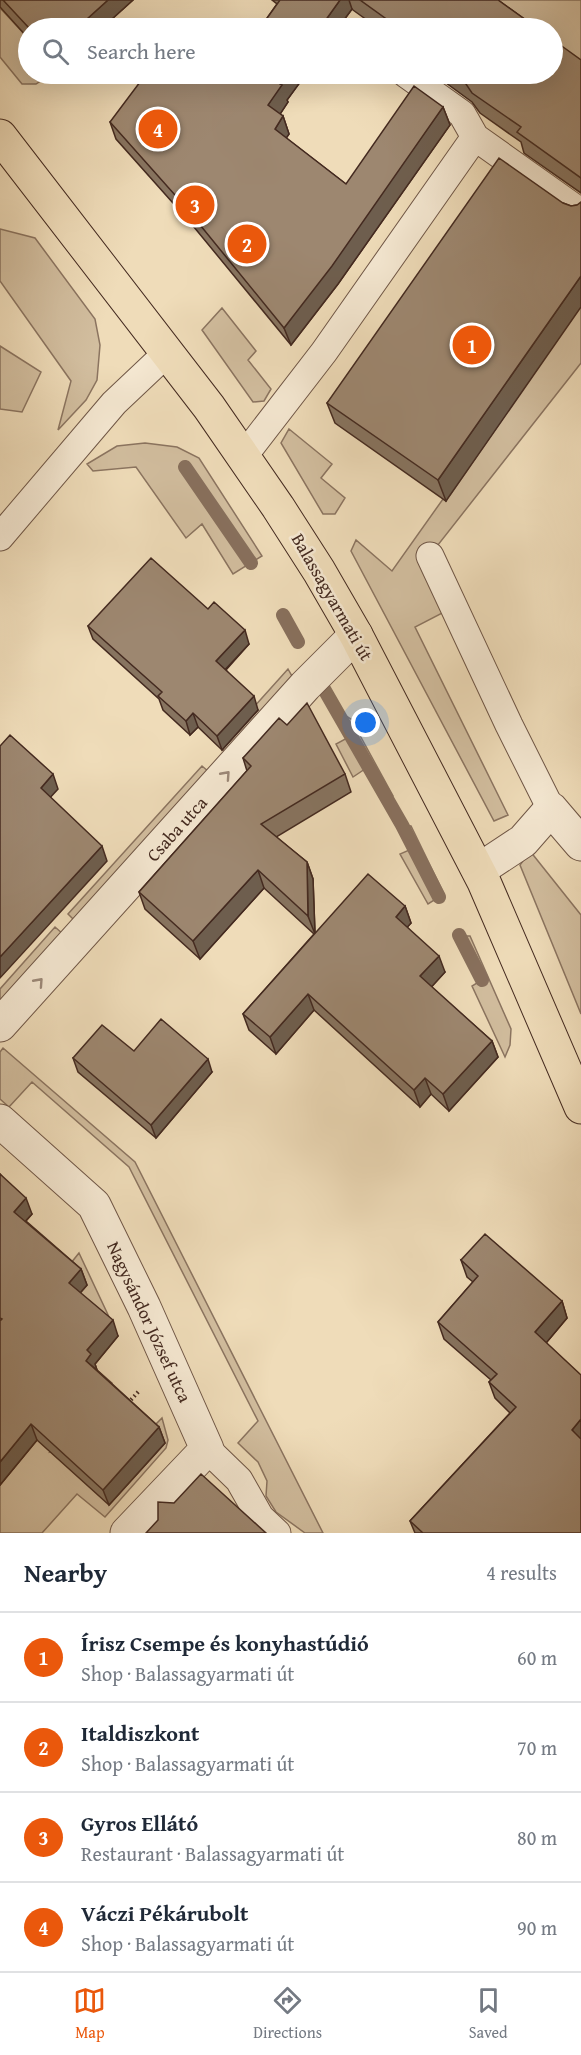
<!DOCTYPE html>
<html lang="en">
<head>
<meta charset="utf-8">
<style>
	body { margin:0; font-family:"Gentium Book Plus",serif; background:#f6f6f7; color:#1f2937 }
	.you { position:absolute; left:366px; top:723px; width:21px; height:21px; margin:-15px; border:4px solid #fff; border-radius:50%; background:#1a73e8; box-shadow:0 0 0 9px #1a73e833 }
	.badge { display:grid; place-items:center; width:39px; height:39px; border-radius:50%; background:#ea580c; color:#fff; font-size:20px; font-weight:700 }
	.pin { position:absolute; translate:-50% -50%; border:3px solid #fff; box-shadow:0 2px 6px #0006 }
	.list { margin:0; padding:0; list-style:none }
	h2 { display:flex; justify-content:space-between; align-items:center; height:78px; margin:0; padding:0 24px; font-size:26px }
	h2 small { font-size:20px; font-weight:400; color:#747a83 }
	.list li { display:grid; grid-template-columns:39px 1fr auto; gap:18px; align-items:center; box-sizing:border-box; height:90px; padding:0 24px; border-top:2px solid #e0e1e3 }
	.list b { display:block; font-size:22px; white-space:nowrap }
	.list p { margin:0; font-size:20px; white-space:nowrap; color:#747a83 }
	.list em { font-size:20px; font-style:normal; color:#747a83 }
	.icon { flex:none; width:33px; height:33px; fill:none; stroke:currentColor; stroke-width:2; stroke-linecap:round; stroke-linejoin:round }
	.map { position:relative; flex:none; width:581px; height:1533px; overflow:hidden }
	.search { position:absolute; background:#fff; box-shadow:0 6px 24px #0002; left:18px; right:18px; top:18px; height:66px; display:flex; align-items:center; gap:15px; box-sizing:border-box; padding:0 21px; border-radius:33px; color:#747a83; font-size:22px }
	.sheet { height:438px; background:#fff }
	nav { display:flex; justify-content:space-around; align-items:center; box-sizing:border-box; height:84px; border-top:2px solid #e0e1e3; background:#fff; font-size:16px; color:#747a83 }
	nav a { display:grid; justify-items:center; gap:3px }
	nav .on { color:#ea580c }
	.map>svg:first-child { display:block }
</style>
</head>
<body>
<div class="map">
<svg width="581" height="1533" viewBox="0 0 581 1533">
	<rect width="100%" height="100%" fill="#efdcb9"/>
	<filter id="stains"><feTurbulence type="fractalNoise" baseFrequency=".00333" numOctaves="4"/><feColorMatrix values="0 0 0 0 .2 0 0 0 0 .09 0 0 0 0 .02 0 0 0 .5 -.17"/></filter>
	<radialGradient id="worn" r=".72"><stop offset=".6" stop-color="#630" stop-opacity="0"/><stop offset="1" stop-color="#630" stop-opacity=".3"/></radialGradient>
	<path fill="#d2be9f" stroke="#8b7460" stroke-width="1.5" d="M 483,0 L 581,0 L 581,73 L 553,52 L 552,28 L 521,28 Z
		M 0,8 L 28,38 L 28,74 L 51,74 L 36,84 L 22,84 L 0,57 Z
		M 0,229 L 35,238 L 95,319 L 100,345 L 97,380 L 86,400 L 58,430 L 71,381 L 0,281 Z
		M 581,305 L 581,363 L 430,555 L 454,607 L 415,627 L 508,815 L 494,821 L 351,551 L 356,540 L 392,571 L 443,499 L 446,501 Z
		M 222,308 L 256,351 L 248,360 L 271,389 L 264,401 L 253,402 L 202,330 Z
		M 0,346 L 41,372 L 22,412 L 0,409 Z
		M 289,429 L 332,464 L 321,478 L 345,498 L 335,514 L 323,514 L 281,443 Z
		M 145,443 L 177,447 L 199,458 L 262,556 L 233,574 L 202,524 L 186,538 L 136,467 L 93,471 L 87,464 L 117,446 Z
		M 288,669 L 293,678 L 225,752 L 219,746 Z
		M 335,709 L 351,719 L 393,796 L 387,799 L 368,767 L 353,777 L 336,744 L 351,736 Z
		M 202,766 L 209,772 L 75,921 L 68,914 Z
		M 402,825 L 411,826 L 444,894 L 428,904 L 400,854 L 414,848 Z
		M 530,851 L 581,915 L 581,1014 L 520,865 Z
		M 55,927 L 63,934 L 0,1002 L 0,989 Z
		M 459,936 L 470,936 L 511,1029 L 510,1045 L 505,1057 L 472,986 L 482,980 Z
		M 3,1048 L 135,1162 L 323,1533 L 305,1533 L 276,1512 L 266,1496 L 267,1481 L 258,1462 L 238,1443 L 258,1421 L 129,1167 L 32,1082 L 9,1107 L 0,1099 L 0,1052 Z
		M 79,1253 L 118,1336 L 75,1299 L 67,1268 Z
		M 97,1370 L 112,1383 L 50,1452 L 151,1429 L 162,1418 L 168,1440 L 166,1448 L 105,1517 L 77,1494 L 42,1533 L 0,1533 L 0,1481 Z"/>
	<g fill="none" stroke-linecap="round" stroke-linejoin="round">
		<path stroke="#88705d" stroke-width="14" d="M 185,467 L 251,563
			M 283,615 L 298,642
			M 324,689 L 402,825 L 439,897
			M 459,935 L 482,980"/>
		<defs>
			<path id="lane" d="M 406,74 L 462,114 L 475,137 L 579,211
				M 243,457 L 324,352 L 475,137
				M 0,537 L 114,403 L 168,352
				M 430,556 L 509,725 L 551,809
				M 207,1449 L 239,1480 L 260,1517 L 277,1533"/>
			<path id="street" d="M 479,870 L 523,841 L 551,809 L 581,844
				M 0,1025 L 305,686 L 356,635
				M 0,1121 L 94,1205 L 144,1307 L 207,1449 L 127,1533"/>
			<path id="primary" d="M 0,136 L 209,407 L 278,507 L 319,571 L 356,635 L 484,882 L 581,1107"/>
		</defs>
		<use href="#lane" stroke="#6f5646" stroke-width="29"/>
		<use href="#street" stroke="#6f5646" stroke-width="35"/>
		<use href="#primary" stroke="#442a20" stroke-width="35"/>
		<path stroke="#442a20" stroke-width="4" stroke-dasharray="1.5 3" stroke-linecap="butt" d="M 128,1403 L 139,1391"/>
		<use href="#lane" stroke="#f5e8d2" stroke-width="27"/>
		<use href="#street" stroke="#f5e8d2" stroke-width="33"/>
		<use href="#primary" stroke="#efdcb9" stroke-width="33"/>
	</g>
	<path fill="#877460" stroke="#442a20" stroke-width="1.5" d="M 0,0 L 133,0 L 102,28 L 28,28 L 28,38 L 0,7 Z
		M 272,0 L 498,0 L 537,28 L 378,28 L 353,10 L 352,9 L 338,28 L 260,28 L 277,4 Z
		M 581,60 L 581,193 L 524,153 L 521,142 L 480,113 L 472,102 L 438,77 L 436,74 L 552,74 Z
		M 229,74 L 306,74 L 287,100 L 288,102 L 280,114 L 283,116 L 289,134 L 286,138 L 346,184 L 443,107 L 450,125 L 338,284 L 291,345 L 189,221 L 116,139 L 110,122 L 226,79 Z
		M 563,203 L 571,206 L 577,205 L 446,501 L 335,423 L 327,403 Z
		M 208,609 L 249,644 L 226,670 L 258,710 L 222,750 L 198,727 L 190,735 L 163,710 L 159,699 L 93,639 L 88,626 Z
		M 287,725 L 345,774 L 351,792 L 276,837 L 307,862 L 313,879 L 315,933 L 405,906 L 411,923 L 407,927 L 445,972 L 431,987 L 492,1041 L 498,1057 L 449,1111 L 431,1094 L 420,1107 L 314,1010 L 276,1054 L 249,1030 L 243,1014 L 314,934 L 264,888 L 200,959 L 145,909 L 139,892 L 247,771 L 243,758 Z
		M 134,1051 L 212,1072 L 156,1138 L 78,1072 L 73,1058 Z
		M 0,1174 L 32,1214 L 26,1221 L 81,1269 L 87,1285 L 80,1293 L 118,1336 L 95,1364 L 97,1370 L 159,1427 L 165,1443 L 109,1505 L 37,1440 L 0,1485 Z
		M 461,1260 L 562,1301 L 567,1318 L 546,1343 L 581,1533 L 415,1533 L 410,1521 L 510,1413 L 495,1398 L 489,1382 L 491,1380 L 444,1339 L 438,1322 L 473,1282 L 467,1277 Z"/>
	<path fill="#6e5e4e" stroke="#442a20" stroke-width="1.5" d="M 108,0 L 133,0 L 102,28 L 77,28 Z
		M 340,0 L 349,0 L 352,9 L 338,28 L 320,28 Z
		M 288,74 L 306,74 L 287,100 L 288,102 L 275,122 L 268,105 L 280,84 Z
		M 443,107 L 450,125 L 338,284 L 291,345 L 284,328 Z
		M 283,116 L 289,134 L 281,146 L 275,129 Z
		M 581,276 L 581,307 L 446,501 L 438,480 Z
		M 245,630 L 249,644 L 221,674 L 216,661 Z
		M 254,696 L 258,710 L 222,750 L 217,736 Z
		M 193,713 L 198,727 L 190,735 L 186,721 Z
		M 53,774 L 58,789 L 46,802 L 41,788 Z
		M 102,846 L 107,861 L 0,978 L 0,957 Z
		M 307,862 L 313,879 L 315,934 L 308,916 Z
		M 258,870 L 264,888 L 200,959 L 193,941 Z
		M 405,906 L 411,923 L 402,933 L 396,917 Z
		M 439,956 L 445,972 L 426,993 L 420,976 Z
		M 308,994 L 314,1010 L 276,1054 L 270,1037 Z
		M 492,1041 L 498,1057 L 449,1111 L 443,1094 Z
		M 208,1059 L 212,1072 L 156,1138 L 151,1125 Z
		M 425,1078 L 431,1094 L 420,1107 L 414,1090 Z
		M 26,1198 L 32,1214 L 20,1227 L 14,1212 Z
		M 81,1269 L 87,1285 L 75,1299 L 69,1283 Z
		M 562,1301 L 567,1318 L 541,1349 L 535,1332 Z
		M 113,1320 L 118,1336 L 95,1364 L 97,1370 L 86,1361 L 87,1350 Z
		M 581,1419 L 581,1443 L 572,1430 Z
		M 31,1424 L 37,1440 L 0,1485 L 0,1462 Z
		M 159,1427 L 165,1443 L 109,1505 L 103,1490 Z"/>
	<path fill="#9d8770" stroke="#442a20" stroke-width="1.5" d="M 3,0 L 108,0 L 77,28 L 29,28 Z
		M 280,0 L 340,0 L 320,28 L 260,28 Z
		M 360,0 L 498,0 L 537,28 L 399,28 Z
		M 552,39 L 581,60 L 581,178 L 517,132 L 521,127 L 472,93 L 464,81 L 454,74 L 552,74 Z
		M 146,74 L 220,74 L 226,79 L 229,74 L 288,74 L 280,84 L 282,85 L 268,105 L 283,116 L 275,129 L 346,184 L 414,86 L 443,107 L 332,266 L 284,328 L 183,204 L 110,122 Z
		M 499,158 L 563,203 L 571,206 L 577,205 L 581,202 L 581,276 L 438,480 L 327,403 Z
		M 151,558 L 208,609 L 214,602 L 245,630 L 216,661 L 254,696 L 217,736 L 193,713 L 186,721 L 158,696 L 162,692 L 88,626 Z
		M 307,703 L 345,774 L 261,824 L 307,862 L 308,916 L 258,870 L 193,941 L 139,892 L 251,766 L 243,758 L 279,718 L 287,725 Z
		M 10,735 L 53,774 L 41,788 L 102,846 L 0,957 L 0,746 Z
		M 368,874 L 405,906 L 396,917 L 439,956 L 420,976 L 492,1041 L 443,1094 L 425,1078 L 414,1090 L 308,994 L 270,1037 L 243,1014 Z
		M 161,1019 L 208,1059 L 151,1125 L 73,1058 L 102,1025 L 134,1051 Z
		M 0,1174 L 26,1198 L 14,1212 L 81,1269 L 69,1283 L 113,1320 L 87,1350 L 91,1354 L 86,1361 L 159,1427 L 103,1490 L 31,1424 L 0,1462 L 0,1321 L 2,1319 L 0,1318 Z
		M 485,1234 L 562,1301 L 535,1332 L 581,1375 L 581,1419 L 572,1430 L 581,1439 L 581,1533 L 423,1533 L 410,1521 L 516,1407 L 489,1382 L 497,1374 L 438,1322 L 478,1276 L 461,1260 Z
		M 201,1474 L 266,1533 L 146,1533 L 158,1520 L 158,1502 L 174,1503 Z"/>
	<defs><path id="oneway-chevron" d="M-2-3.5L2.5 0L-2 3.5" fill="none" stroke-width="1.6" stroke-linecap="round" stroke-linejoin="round" transform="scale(1.5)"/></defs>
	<g stroke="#9c8979">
		<use href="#oneway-chevron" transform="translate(226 775) rotate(-48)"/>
		<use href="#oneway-chevron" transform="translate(39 982) rotate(-48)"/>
	</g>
	<g text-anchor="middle" stroke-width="5" stroke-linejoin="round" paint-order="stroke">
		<g font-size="18" fill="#442a20" stroke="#f5e8d2">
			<text transform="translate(332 597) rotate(60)" y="6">Balassagyarmati út</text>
			<text transform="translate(177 829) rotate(-48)" y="6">Csaba utca</text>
			<text transform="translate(149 1322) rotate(65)" y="6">Nagysándor József utca</text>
		</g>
	</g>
	<rect width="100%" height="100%" filter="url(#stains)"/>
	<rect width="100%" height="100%" fill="url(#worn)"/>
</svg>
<div class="you"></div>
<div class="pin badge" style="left:472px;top:345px">1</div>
<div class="pin badge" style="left:247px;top:244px">2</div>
<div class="pin badge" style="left:195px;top:205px">3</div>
<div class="pin badge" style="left:158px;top:129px">4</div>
<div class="search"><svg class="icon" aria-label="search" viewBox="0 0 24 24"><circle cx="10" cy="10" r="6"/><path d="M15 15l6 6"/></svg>Search here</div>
</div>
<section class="sheet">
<h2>Nearby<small>4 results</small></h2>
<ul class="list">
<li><span class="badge">1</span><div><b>Írisz Csempe és konyhastúdió</b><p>Shop · Balassagyarmati út</p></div><em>60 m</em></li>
<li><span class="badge">2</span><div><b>Italdiszkont</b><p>Shop · Balassagyarmati út</p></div><em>70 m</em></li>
<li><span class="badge">3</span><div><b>Gyros Ellátó</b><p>Restaurant · Balassagyarmati út</p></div><em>80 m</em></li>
<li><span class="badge">4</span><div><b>Váczi Pékárubolt</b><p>Shop · Balassagyarmati út</p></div><em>90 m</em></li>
</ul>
</section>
<nav>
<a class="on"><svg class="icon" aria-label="map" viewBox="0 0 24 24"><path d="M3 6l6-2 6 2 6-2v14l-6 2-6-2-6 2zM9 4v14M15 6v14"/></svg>Map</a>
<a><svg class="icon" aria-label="directions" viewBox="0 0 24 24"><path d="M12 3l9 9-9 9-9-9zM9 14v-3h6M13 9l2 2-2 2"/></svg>Directions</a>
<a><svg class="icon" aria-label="saved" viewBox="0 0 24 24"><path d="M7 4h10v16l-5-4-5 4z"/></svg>Saved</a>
</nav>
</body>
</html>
